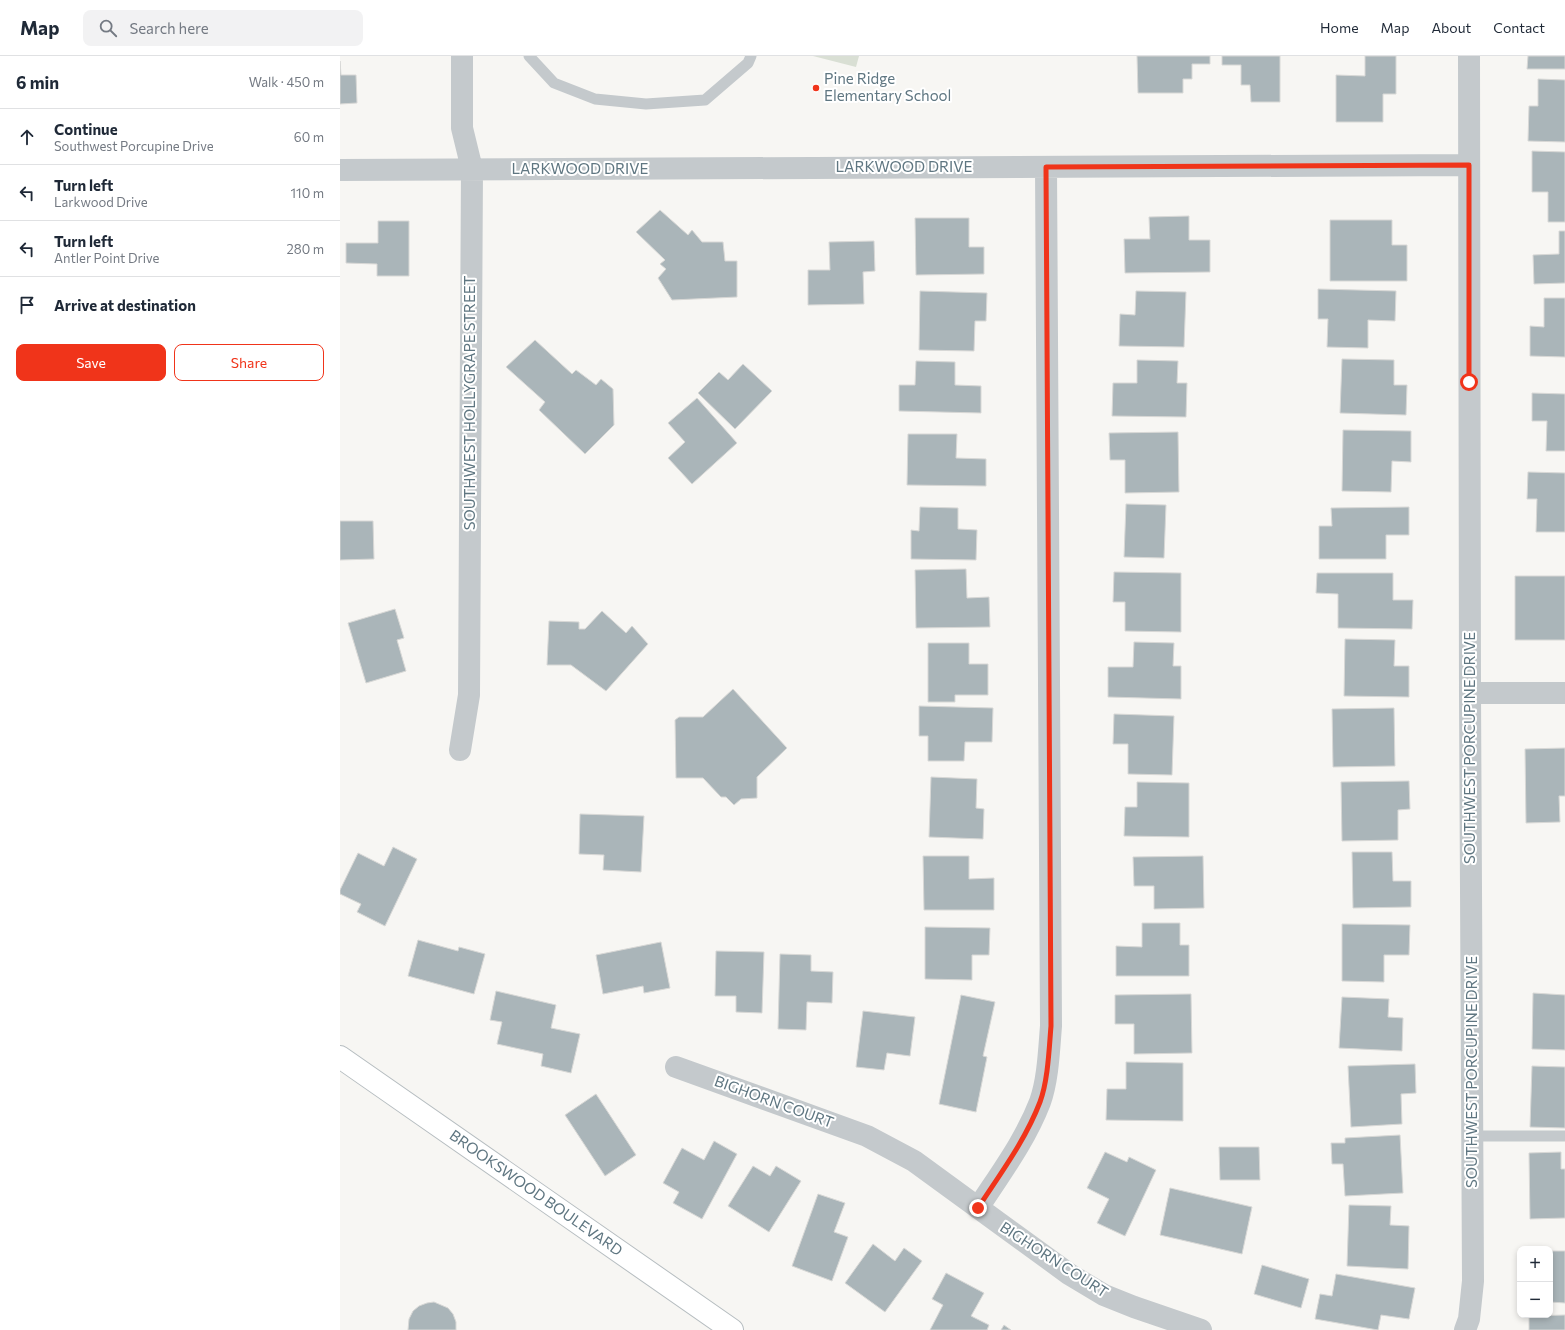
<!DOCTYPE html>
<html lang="en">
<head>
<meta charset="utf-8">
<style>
	body { margin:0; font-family:Commissioner,sans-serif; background:#f2f2f3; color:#1f2937 }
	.controls { position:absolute; right:12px; bottom:12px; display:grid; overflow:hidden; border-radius:8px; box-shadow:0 2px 6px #0003 }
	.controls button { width:36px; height:36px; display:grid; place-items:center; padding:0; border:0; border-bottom:1px solid #e0e1e3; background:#fff; color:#1f2937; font:20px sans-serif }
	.stop { position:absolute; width:12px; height:12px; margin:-9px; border:3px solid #f0341a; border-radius:50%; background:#fff }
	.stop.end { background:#f0341a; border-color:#fff; box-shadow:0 1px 4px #0008 }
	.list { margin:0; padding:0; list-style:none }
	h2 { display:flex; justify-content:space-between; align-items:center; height:52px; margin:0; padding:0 16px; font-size:17px }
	h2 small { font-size:13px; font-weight:400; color:#747a83 }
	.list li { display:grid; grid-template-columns:26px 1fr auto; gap:12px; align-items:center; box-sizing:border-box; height:56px; padding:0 16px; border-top:1px solid #e0e1e3 }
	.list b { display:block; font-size:15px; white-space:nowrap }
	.list p { margin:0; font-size:13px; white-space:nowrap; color:#747a83 }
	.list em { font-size:13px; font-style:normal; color:#747a83 }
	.actions { display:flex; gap:8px; padding:12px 16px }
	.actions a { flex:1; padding:9px 0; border:1px solid #f0341a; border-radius:8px; text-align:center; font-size:14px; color:#f0341a }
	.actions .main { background:#f0341a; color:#fff }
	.icon { flex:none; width:22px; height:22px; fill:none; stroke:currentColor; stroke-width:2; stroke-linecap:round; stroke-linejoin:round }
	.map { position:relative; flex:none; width:1225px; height:1274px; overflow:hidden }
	header { display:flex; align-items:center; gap:24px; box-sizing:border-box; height:56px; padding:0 20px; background:#fff; border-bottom:1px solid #e0e1e3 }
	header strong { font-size:19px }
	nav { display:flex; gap:22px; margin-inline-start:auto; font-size:14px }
	.search { width:280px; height:36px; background:#f2f2f3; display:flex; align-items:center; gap:10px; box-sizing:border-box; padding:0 14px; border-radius:8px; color:#747a83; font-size:15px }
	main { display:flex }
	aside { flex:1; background:#fff }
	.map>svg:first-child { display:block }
</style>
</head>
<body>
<header>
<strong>Map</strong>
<div class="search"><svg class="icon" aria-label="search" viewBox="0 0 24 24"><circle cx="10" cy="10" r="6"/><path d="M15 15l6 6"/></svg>Search here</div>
<nav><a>Home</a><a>Map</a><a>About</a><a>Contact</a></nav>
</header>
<main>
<aside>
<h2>6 min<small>Walk · 450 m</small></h2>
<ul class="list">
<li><svg class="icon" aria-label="ahead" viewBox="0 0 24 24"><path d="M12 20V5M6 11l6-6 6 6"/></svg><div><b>Continue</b><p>Southwest Porcupine Drive</p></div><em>60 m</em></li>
<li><svg class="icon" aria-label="left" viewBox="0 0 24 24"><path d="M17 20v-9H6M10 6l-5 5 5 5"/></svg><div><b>Turn left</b><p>Larkwood Drive</p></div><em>110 m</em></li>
<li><svg class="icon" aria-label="left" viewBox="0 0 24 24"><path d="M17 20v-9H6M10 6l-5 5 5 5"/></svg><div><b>Turn left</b><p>Antler Point Drive</p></div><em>280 m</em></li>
<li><svg class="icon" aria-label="arrive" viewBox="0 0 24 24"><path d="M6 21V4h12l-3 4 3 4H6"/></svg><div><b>Arrive at destination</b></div></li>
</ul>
<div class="actions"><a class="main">Save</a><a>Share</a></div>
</aside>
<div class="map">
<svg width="1225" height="1274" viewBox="0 0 1225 1274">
	<rect width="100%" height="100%" fill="#f7f6f3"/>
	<path fill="#d9dfd4" d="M 473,0 L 519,0 L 516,11 Z"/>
	<path fill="#aab5b9" stroke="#d8d8d6" d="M 797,0 L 870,0 L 870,8 L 852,8 L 852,23 L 843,23 L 843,37 L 798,37 Z
		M 882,0 L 940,0 L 940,46 L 911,46 L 910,29 L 901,29 L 901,9 L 882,9 Z
		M 1025,0 L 1056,0 L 1056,38 L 1043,38 L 1043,66 L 996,66 L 996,19 L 1025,20 Z
		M 1188,0 L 1225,0 L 1225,13 L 1187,13 Z
		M 0,5 L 1,19 L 16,19 L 17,47 L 0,48 Z
		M 1198,23 L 1225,24 L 1225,86 L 1188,85 L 1189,50 L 1198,50 Z
		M 1192,95 L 1225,96 L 1225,166 L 1208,166 L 1208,136 L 1192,136 Z
		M 320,154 L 348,179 L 352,174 L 362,186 L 383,186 L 385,205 L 397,205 L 397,241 L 332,244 L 318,222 L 326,213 L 320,208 L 325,204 L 296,176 Z
		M 849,160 L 849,184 L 870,184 L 870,216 L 785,217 L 784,183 L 810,183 L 809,161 Z
		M 575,162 L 629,162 L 629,191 L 644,191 L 644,218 L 576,219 Z
		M 990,164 L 1052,164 L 1052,189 L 1067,189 L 1067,225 L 990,225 Z
		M 38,165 L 69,165 L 69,220 L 37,220 L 37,208 L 6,207 L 6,187 L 38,187 Z
		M 1219,175 L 1225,175 L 1225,227 L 1194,228 L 1193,199 L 1219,198 Z
		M 534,185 L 535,215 L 523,216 L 524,248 L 468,249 L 468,214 L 490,214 L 489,186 Z
		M 978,233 L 1056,235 L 1055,265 L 1028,264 L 1028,292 L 987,291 L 988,263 L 978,263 Z
		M 580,235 L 647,237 L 646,265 L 635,265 L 634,295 L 579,294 Z
		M 796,235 L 846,236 L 844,291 L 779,290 L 780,258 L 795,259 Z
		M 1204,242 L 1225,242 L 1225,301 L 1190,300 L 1190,270 L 1204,271 Z
		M 195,284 L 232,318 L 236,314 L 256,329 L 261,323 L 273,333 L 274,369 L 245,398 L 199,354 L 205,346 L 166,311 Z
		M 1002,303 L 1054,304 L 1054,329 L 1067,329 L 1066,359 L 1000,357 Z
		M 797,304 L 838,305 L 837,327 L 847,327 L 846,361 L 772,360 L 773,327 L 797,327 Z
		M 576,305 L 615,306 L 615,329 L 641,330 L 641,357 L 559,355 L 559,329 L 575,329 Z
		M 403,308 L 432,335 L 395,373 L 358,337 L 379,316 L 388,324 Z
		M 1192,337 L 1225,338 L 1225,395 L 1206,395 L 1207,365 L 1192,365 Z
		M 357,342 L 397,387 L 352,428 L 328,402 L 345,386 L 328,367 Z
		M 1003,374 L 1071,375 L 1071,406 L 1052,405 L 1051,436 L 1002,435 Z
		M 838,376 L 839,436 L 785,437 L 785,404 L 770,404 L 769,377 Z
		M 568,378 L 617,378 L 616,402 L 646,403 L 646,430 L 567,429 Z
		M 1188,416 L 1225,417 L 1225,476 L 1196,476 L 1197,443 L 1187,443 Z
		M 786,448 L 826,449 L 824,502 L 784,501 Z
		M 580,451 L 618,452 L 618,473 L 637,474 L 636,504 L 571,503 L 571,474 L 579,475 Z
		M 1069,451 L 1069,479 L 1046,479 L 1046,503 L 979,503 L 979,470 L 992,470 L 991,452 Z
		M 0,465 L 33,465 L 34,503 L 0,504 Z
		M 626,513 L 627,542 L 649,541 L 650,571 L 576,572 L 575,514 Z
		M 774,516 L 841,517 L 841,576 L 785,575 L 785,546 L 773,546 Z
		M 977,517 L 1053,517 L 1053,544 L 1073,544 L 1072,573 L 998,572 L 998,538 L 976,537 Z
		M 1175,520 L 1225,520 L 1225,584 L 1175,584 Z
		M 55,553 L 64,582 L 57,584 L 66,615 L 26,627 L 8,567 Z
		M 262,555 L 286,577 L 292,570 L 308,588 L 266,635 L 231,609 L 207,609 L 209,565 L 239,566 L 239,573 L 245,573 Z
		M 1005,583 L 1055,584 L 1054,610 L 1069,610 L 1069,641 L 1004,640 Z
		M 794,586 L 834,587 L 833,610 L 841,610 L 841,643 L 768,641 L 768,611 L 793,611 Z
		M 588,587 L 629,587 L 629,608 L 648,608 L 648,639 L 615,639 L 615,646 L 588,646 Z
		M 393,633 L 447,692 L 417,721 L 417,742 L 401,743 L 394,749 L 386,741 L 381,741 L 363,722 L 336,722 L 335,664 L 339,661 L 363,661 Z
		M 579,650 L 653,652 L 652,686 L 625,686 L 624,705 L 588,705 L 588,680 L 579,680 Z
		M 1054,652 L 1055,710 L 993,711 L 992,653 Z
		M 774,658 L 834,660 L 832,719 L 788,718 L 788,688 L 773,688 Z
		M 1225,692 L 1225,740 L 1219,740 L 1220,766 L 1186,767 L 1185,693 Z
		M 591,721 L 637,723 L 636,752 L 644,753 L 643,783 L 589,781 Z
		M 1069,725 L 1070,753 L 1058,754 L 1058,784 L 1002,785 L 1001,726 Z
		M 797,726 L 849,727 L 849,781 L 784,780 L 785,751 L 797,751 Z
		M 240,758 L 304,760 L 301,816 L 263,814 L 264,799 L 239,798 Z
		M 53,791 L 77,803 L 45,870 L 17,856 L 21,848 L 0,838 L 0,834 L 18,797 L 44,810 Z
		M 1012,796 L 1052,796 L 1053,825 L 1071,825 L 1071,851 L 1013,852 Z
		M 583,800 L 629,800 L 629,823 L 654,822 L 654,854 L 584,854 Z
		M 863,800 L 864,852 L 814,853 L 814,830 L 794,830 L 793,801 Z
		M 802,867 L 840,867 L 840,889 L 849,889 L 849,920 L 776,920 L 776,890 L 802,891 Z
		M 1002,868 L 1070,869 L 1069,899 L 1044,899 L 1044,926 L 1002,925 Z
		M 585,871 L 650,872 L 649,899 L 632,899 L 632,924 L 585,923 Z
		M 78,884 L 118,895 L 119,891 L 145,898 L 134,938 L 68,920 Z
		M 321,886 L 330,932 L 304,937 L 303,930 L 263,938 L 256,899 Z
		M 376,895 L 424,896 L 422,957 L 396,956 L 396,940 L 375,940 Z
		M 440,898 L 471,899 L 471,915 L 493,916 L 492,947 L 467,946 L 466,974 L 438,973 Z
		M 156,935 L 216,949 L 211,972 L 240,978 L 231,1017 L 201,1010 L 203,998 L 157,988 L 162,966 L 150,964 Z
		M 1193,937 L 1225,939 L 1225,994 L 1192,993 Z
		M 851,938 L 852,997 L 794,998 L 794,968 L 775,968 L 775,939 Z
		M 621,939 L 655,946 L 643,1000 L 647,1001 L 636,1056 L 599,1048 Z
		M 1002,941 L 1049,943 L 1048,961 L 1063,962 L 1062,995 L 999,992 Z
		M 523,955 L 575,961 L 570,1000 L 547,997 L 544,1014 L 516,1011 Z
		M 786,1006 L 843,1007 L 843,1065 L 766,1064 L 767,1033 L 786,1033 Z
		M 1075,1008 L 1076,1037 L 1061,1038 L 1062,1068 L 1011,1071 L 1008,1010 Z
		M 1192,1010 L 1225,1011 L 1225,1072 L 1190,1071 Z
		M 256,1038 L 296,1099 L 265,1120 L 225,1059 Z
		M 1060,1079 L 1063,1137 L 1005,1140 L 1003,1108 L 992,1108 L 991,1087 L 1005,1087 L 1005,1082 Z
		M 374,1085 L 397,1098 L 362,1163 L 333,1147 L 339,1136 L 323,1127 L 342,1092 L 364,1104 Z
		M 879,1091 L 919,1091 L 920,1124 L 880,1124 Z
		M 765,1096 L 787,1106 L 789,1101 L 816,1114 L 785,1180 L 757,1167 L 769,1143 L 747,1132 Z
		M 1221,1096 L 1221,1113 L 1225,1113 L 1225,1162 L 1190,1163 L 1189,1097 Z
		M 413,1110 L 430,1120 L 436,1110 L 461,1125 L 429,1176 L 388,1150 Z
		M 830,1132 L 912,1151 L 902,1198 L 820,1179 Z
		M 478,1138 L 505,1147 L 494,1176 L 508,1181 L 492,1225 L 452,1210 Z
		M 1009,1149 L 1051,1150 L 1050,1169 L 1069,1170 L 1068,1213 L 1007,1210 Z
		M 533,1188 L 555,1205 L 564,1192 L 582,1205 L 545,1256 L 505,1227 Z
		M 1210,1195 L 1225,1195 L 1225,1247 L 1210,1246 Z
		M 922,1209 L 969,1223 L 961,1252 L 914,1238 Z
		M 606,1217 L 644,1237 L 631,1260 L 649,1269 L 647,1274 L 590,1274 L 603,1249 L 592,1243 Z
		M 996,1218 L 1075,1232 L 1069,1263 L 1041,1259 L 1038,1274 L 975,1263 L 980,1238 L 992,1240 Z
		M 94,1246 L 108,1252 L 113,1258 L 116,1266 L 116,1274 L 68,1274 L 69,1263 L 73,1255 L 79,1250 L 87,1247 Z
		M 1225,1259 L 1225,1274 L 1189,1274 L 1189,1260 Z
		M 664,1269 L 671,1274 L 661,1274 Z"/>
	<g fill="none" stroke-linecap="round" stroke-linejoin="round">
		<defs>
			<path id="secondary" d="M 0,1001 L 392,1274"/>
		</defs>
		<use href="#secondary" stroke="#b6bdc0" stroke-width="24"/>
		<path stroke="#c4c9cc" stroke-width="11" d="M 189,0 L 214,27 L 255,43 L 306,48 L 365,44 L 408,7 L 411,0
			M 1132,1080 L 1225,1080"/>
		<path stroke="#c4c9cc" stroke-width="22" d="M 0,114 L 1129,109
			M 1130,637 L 1225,637
			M 120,694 L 129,639 L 132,113 L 122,72 L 122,0
			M 336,1011 L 527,1080 L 574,1105 L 729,1218 L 764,1239 L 794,1251 L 861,1274
			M 638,1152 C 660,1118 685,1085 700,1046 C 708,1024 709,994 711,970 L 706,111
			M 1125,1274 L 1129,1263 L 1133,1225 L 1130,637 L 1129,0"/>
		<use href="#secondary" stroke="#fff" stroke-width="22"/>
	</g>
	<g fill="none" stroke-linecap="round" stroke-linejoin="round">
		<path stroke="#f0341a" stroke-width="5" d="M 638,1152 C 660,1118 685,1085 700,1046 C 708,1024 709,994 711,970 L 706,111 L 1129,109 L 1129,326"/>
	</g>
	<circle fill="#f0341a" stroke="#fff" stroke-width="1.5" cx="476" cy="32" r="4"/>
	<g text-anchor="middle" stroke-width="4" stroke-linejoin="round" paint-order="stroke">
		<g font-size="15" fill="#5f7681" stroke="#fff" text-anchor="start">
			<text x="484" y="28">Pine Ridge<tspan x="484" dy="17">Elementary School</tspan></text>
		</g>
		<g font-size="15" fill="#5f7681" stroke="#fff">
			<text x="564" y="116">LARKWOOD DRIVE</text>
			<text x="240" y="118">LARKWOOD DRIVE</text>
			<text transform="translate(130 347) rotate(-90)" y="5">SOUTHWEST HOLLYGRAPE STREET</text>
			<text transform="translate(1130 692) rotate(-90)" y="5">SOUTHWEST PORCUPINE DRIVE</text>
			<text transform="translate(1132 1016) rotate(-90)" y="5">SOUTHWEST PORCUPINE DRIVE</text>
			<text transform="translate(434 1046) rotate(20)" y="5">BIGHORN COURT</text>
			<text transform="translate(196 1137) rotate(35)" y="5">BROOKSWOOD BOULEVARD</text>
			<text transform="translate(714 1204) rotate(33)" y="5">BIGHORN COURT</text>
		</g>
	</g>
</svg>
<div class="controls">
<button>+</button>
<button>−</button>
</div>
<div class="stop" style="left:1129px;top:326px"></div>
<div class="stop end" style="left:638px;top:1152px"></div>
</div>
</main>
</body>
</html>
